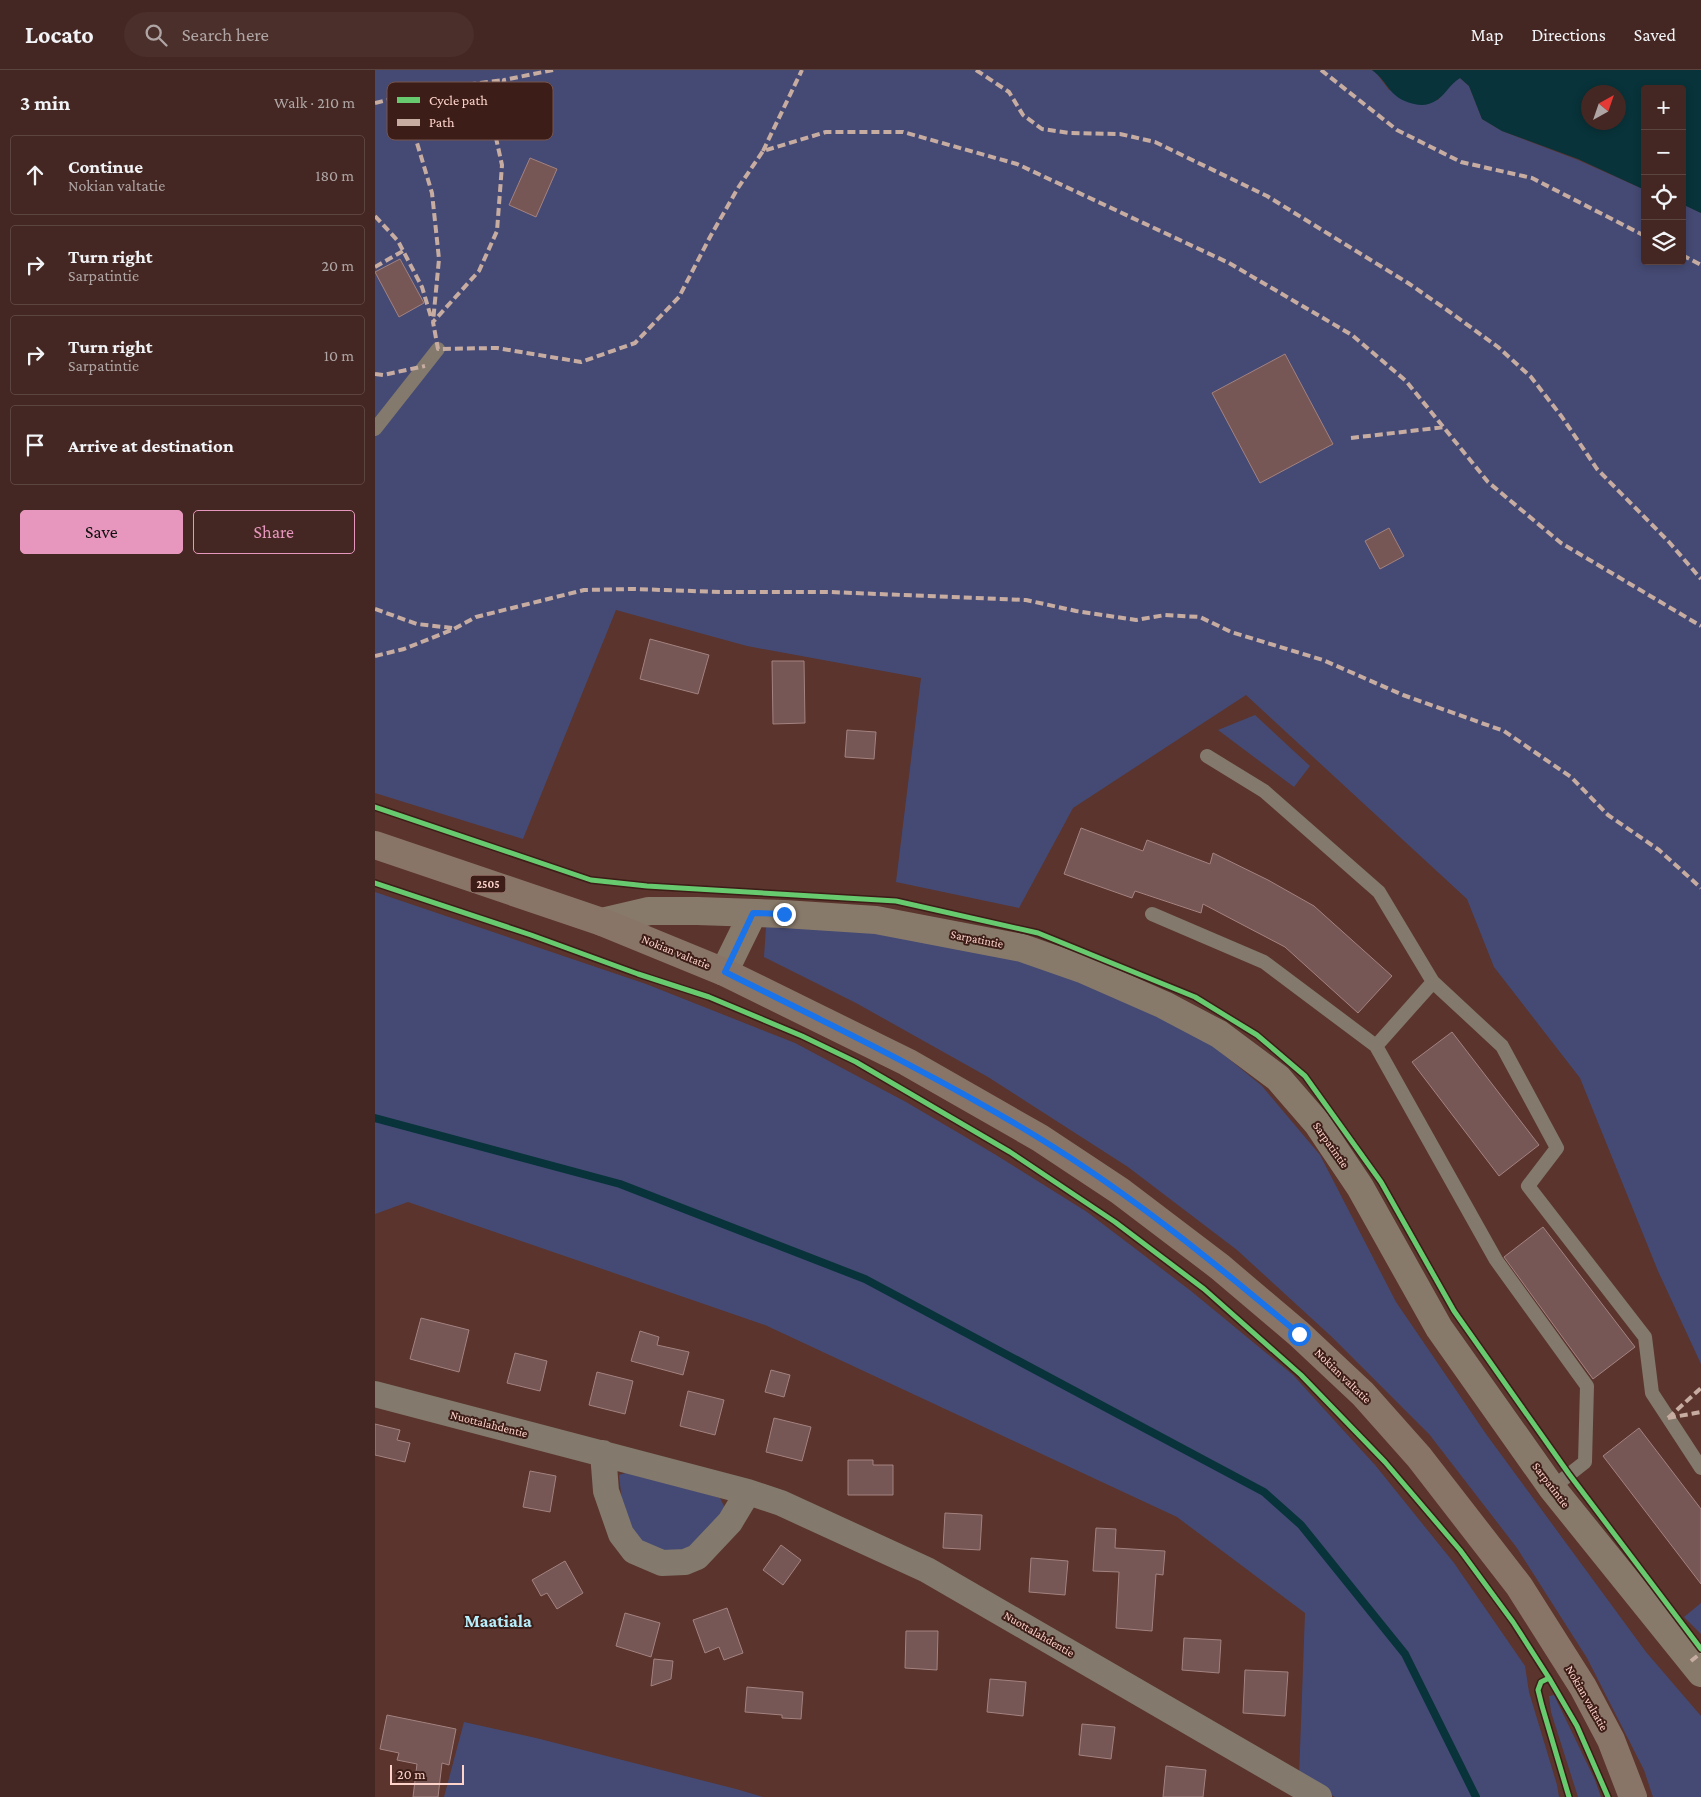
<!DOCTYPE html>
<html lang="en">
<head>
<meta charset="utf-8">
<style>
	body { margin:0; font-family:"Crimson Pro",serif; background:#4b2f2a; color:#f1f3f6 }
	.controls { position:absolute; right:15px; top:15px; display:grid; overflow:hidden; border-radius:5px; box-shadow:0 2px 8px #0003 }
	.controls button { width:45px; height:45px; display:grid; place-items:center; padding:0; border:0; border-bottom:1px solid #5c4440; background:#442722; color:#f1f3f6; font:25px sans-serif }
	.compass { position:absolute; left:1206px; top:15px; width:45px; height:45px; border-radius:50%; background:#442722; box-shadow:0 2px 8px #0003; rotate:40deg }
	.scale { position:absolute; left:15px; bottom:12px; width:74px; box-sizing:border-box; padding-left:5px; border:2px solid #fed3ca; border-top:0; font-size:14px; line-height:18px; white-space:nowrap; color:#fed3ca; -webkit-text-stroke:4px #3c1d17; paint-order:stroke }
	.stop { position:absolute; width:15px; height:15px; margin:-11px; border:4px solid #1a73e8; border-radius:50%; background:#fff }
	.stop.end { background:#1a73e8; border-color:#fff; box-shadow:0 1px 5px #0008 }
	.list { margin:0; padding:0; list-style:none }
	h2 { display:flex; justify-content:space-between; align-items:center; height:65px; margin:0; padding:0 20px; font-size:21px }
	h2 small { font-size:16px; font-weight:400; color:#afa5a5 }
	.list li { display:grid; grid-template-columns:32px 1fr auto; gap:15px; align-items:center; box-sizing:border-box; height:80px; margin:0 10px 10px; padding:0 10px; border:1px solid #5c4440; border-radius:5px }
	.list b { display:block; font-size:19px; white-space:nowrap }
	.list p { margin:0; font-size:16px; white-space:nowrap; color:#afa5a5 }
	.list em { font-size:16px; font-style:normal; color:#afa5a5 }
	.actions { display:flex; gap:10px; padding:15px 20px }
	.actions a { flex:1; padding:11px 0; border:1px solid #e797bd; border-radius:5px; text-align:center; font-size:18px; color:#e797bd }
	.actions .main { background:#e797bd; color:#111 }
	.icon { flex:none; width:28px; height:28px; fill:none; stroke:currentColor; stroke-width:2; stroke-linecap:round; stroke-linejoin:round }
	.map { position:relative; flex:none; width:1326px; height:1727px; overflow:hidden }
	header { display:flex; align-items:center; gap:30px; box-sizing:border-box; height:70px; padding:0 25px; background:#442722; border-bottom:1px solid #5c4440 }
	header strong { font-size:24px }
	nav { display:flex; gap:28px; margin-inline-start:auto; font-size:18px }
	.search { width:350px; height:45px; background:#4b2f2a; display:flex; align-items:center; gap:12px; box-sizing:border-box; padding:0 18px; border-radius:28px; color:#afa5a5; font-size:19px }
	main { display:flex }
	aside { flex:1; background:#442722 }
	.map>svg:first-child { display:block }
</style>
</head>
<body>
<header>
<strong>Locato</strong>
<div class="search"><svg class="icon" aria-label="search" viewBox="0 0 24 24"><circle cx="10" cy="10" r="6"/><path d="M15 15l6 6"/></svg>Search here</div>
<nav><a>Map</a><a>Directions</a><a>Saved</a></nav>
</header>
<main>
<aside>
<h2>3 min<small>Walk · 210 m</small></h2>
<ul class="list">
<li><svg class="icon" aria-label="ahead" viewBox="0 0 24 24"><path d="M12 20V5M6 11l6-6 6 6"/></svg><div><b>Continue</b><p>Nokian valtatie</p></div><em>180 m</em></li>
<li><svg class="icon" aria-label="right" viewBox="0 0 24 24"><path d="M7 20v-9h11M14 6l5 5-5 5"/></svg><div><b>Turn right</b><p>Sarpatintie</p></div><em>20 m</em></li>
<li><svg class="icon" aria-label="right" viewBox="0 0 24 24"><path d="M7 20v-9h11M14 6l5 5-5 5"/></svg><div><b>Turn right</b><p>Sarpatintie</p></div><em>10 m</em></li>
<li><svg class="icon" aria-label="arrive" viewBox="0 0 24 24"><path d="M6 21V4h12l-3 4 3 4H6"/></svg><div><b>Arrive at destination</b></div></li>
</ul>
<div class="actions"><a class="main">Save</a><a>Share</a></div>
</aside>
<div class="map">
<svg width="1326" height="1727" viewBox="0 0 1326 1727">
	<rect width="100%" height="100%" fill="#5a342d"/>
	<path fill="#454a74" d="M 0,0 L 997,0 L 1002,4 L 1014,20 L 1063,30 L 1076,13 L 1085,8 L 1094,16 L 1107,49 L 1127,61 L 1203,90 L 1270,120 L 1270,191 L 1307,191 L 1307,134 L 1326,143 L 1326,1294 L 1283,1201 L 1205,1008 L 1119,897 L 1092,829 L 871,625 L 698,738 L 644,838 L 521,812 L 546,608 L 372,576 L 241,540 L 148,769 L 0,723 Z
		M 880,645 L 935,696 L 919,717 L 843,660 Z
		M 0,822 L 271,914 L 420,973 L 531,1032 L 621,1085 L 712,1142 L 816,1221 L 918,1305 L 1000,1395 L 1079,1493 L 1150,1596 L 1154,1622 L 1182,1715 L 1184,1727 L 960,1727 L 924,1707 L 930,1543 L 802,1447 L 390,1255 L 33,1132 L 0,1144 Z
		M 391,857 L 460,858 L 548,868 L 642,889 L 702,909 L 831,970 L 887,1016 L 945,1085 L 1021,1232 L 1111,1364 L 1271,1582 L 1326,1646 L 1326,1727 L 1278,1727 L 1269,1700 L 1212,1588 L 1142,1478 L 1054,1364 L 958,1268 L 862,1180 L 753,1097 L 613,1007 L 481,933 L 389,887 Z
		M 254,1402 L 345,1428 L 350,1438 L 334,1464 L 307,1482 L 287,1481 L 268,1474 L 255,1456 L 247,1431 L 244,1405 Z
		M 1326,1533 L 1326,1564 L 1309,1547 Z
		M 1179,1625 L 1220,1710 L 1226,1727 L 1203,1727 L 1176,1642 L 1174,1626 Z
		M 89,1652 L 161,1668 L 361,1719 L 388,1727 L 69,1727 Z"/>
	<path fill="#08333a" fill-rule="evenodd" d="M 997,0 L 1326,0 L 1326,143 L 1307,134 L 1307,19 L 1270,19 L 1270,120 L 1203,89 L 1127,61 L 1107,49 L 1094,16 L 1085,8 C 1075,14 1071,24 1062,30 C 1054,35 1048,36 1039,34 C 1013,28 1015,13 997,0 ZM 1214,22 L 1244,22 L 1244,52 L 1214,52 Z"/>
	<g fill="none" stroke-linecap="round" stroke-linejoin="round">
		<path stroke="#08333a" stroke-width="8" d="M 0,1048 L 245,1114 L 490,1209 L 889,1422 L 926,1455 L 1030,1584 L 1101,1727"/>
	</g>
	<path fill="#765755" stroke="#a38280" d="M 155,88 L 182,99 L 161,147 L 134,135 Z
		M 25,189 L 49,233 L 24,247 L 0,202 Z
		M 910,284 L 958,374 L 885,413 L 837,323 Z
		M 1014,458 L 1029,486 L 1005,499 L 990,471 Z
		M 275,569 L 334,585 L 323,624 L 265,609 Z
		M 397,591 L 429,591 L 430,653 L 398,654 Z
		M 472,660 L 501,662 L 499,689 L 470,687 Z
		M 706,758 L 768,781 L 772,770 L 835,794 L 838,783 L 893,810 L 939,836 L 1017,906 L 983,943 L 910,877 L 828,834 L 826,843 L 760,821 L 757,828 L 689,804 Z
		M 1077,962 L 1164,1075 L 1124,1106 L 1037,992 Z
		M 1168,1157 L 1260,1277 L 1218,1309 L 1129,1187 Z
		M 46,1248 L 94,1260 L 84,1302 L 35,1289 Z
		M 265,1261 L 284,1267 L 282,1275 L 314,1282 L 308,1305 L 256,1291 Z
		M 140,1283 L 172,1291 L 165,1321 L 132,1313 Z
		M 396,1300 L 415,1305 L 409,1327 L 390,1322 Z
		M 222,1302 L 258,1311 L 250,1344 L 214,1335 Z
		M 313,1321 L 349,1330 L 340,1365 L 305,1356 Z
		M 399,1348 L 436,1357 L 427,1391 L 391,1382 Z
		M 0,1354 L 25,1360 L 22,1370 L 35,1373 L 30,1392 L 0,1385 Z
		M 1264,1358 L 1326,1439 L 1326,1514 L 1228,1386 Z
		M 473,1390 L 498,1390 L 498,1395 L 518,1395 L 518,1425 L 473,1425 Z
		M 155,1401 L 181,1406 L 175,1442 L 148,1437 Z
		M 570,1443 L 607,1445 L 605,1480 L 568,1478 Z
		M 721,1458 L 741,1459 L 740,1478 L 790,1481 L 788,1505 L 781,1504 L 777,1561 L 741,1558 L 744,1502 L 718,1501 Z
		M 406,1475 L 426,1490 L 408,1515 L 388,1500 Z
		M 656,1488 L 693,1491 L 690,1525 L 654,1522 Z
		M 190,1491 L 208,1523 L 182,1539 L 172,1523 L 166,1526 L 157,1510 Z
		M 352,1538 L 368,1583 L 349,1590 L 344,1577 L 330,1583 L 318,1550 Z
		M 250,1543 L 285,1553 L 276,1587 L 241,1576 Z
		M 531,1561 L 563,1561 L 562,1600 L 530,1598 Z
		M 809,1568 L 846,1570 L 844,1603 L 807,1600 Z
		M 279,1589 L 298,1591 L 296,1609 L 276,1616 Z
		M 870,1600 L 913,1602 L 910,1646 L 868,1643 Z
		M 615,1609 L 651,1612 L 648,1646 L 612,1642 Z
		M 372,1617 L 428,1622 L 426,1649 L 407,1648 L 407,1645 L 370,1642 Z
		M 12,1645 L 81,1659 L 74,1695 L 67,1693 L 63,1727 L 38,1727 L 42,1694 L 22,1690 L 24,1683 L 5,1679 Z
		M 707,1654 L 740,1657 L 736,1689 L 704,1685 Z
		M 791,1696 L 831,1700 L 828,1727 L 788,1727 Z"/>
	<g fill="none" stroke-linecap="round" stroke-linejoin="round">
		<path stroke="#83796c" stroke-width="14" d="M 0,359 L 63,279
			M 832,686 L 889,721 L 1004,822 L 1058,912 L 1127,976 L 1182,1078 L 1153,1116 L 1270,1267 L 1277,1323 L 1326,1398
			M 777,844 L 889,892 L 1001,976
			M 1058,912 L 1001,976 L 1121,1190 L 1212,1316 L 1210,1392 L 1177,1418"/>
		<path stroke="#83796c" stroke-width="26" d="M 0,1324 L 373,1422 L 406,1433 L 552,1500 L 944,1727
			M 228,1383 L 231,1421 L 246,1464 L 259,1481 L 287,1493 L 310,1492 L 322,1487 L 355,1452 L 373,1422"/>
		<path stroke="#887a6a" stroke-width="28" d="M 227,852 L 274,841 L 322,841 L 409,844 L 501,850 L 647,878 L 707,899 L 789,935 L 844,964 L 903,1008 L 942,1053 L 985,1117 L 1064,1258 L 1177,1418 L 1326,1603
			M 349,902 L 378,843"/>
		<path stroke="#897567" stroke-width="28" d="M 0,775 L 227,852 L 349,902 L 532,992 L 665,1068 L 745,1121 L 845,1197 L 924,1264 L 988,1324 L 1044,1387 L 1144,1516 L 1208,1617 L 1236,1670 L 1258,1727"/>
		<path stroke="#c7aca2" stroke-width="4" stroke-dasharray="8 4" stroke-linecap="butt" d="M 178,0 L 129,10 L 119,59 L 127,95 L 122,161 L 104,201 L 58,252 L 63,279 L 122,278 L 206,292 L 260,273 L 304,227 L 335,167 L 363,118 L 388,81 L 451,62 L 528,62 L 642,94 L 854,193 L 977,265 L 1031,311 L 1113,412 L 1186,473 L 1326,556
			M 601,0 L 634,22 L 648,45 L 667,59 L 695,63 L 745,64 L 780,72 L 892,126 L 1033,213 L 1072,240 L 1123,277 L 1156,307 L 1187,347 L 1222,399 L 1294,472 L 1326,509
			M 946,0 L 1022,60 L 1086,92 L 1157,108 L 1270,166
			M 82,16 L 119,59
			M 34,25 L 82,16 L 129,10
			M 0,33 L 34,25 L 42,73 L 57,123 L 64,189 L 58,252
			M 388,81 L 427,0
			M 0,146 L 23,171 L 47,217 L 56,247
			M 1307,185 L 1326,195
			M 0,197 L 28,181
			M 0,304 L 8,305 L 50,296
			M 976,368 L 1070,357
			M 0,539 L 42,554 L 77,558
			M 0,586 L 29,579 L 79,559 L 101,547 L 209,520 L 259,519 L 346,522 L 454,522 L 651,530 L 701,541 L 761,550 L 790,545 L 825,547 L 856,562 L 948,590 L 1028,625 L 1129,661 L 1196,707 L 1233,745 L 1284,780 L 1326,818
			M 1293,1348 L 1326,1318
			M 1293,1348 L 1326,1342
			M 1316,1591 L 1326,1583"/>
		<defs>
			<path id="cycleway" d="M 0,737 L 216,810 L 272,816 L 521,831 L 663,863 L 820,927 L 882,965 L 930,1006 L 1006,1112 L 1079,1241 L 1194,1404 L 1326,1579
				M 0,813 L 156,865 L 263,904 L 334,927 L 427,966 L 481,992 L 635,1082 L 740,1152 L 829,1219 L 926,1305 L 1010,1392 L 1085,1480 L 1138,1552 L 1174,1608 L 1202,1656 L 1233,1727
				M 1174,1608 L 1166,1612 L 1163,1620 L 1167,1636 L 1194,1727"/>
		</defs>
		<use href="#cycleway" stroke="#3c1d17" stroke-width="8"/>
		<use href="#cycleway" stroke="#67ca6e" stroke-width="5"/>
	</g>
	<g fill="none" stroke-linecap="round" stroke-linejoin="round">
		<path stroke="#1a73e8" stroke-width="6" d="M 409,844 L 378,843 L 350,902 C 456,955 563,1006 664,1068 C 757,1125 841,1194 924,1264"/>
	</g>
	<g text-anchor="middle" stroke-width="4" stroke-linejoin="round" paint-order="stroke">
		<rect fill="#3c1d17" stroke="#c49c94" stroke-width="1" x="95.5" y="805.5" width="35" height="17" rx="4"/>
		<g font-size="11" font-weight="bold" fill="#fed3ca">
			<text x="113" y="818">2505</text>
		</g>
		<g font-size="12" fill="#fed3ca" stroke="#3c1d17">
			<text transform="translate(602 869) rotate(11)" y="4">Sarpatintie</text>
			<text transform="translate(301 882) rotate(22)" y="4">Nokian valtatie</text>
			<text transform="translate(956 1075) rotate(55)" y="4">Sarpatintie</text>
			<text transform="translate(968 1306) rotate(44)" y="4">Nokian valtatie</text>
			<text transform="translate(114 1354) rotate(14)" y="4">Nuottalahdentie</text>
			<text transform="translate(1176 1415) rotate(53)" y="4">Sarpatintie</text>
			<text transform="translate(664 1564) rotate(30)" y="4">Nuottalahdentie</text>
			<text transform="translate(1212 1628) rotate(60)" y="4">Nokian valtatie</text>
		</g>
		<g font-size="18" font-weight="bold" fill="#b6effb" stroke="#3c1d17">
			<text x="123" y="1557">Maatiala</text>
		</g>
	</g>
	<rect x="12" y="12" width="166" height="58" rx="8" fill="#3c1d17" stroke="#76544d" stroke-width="1"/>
	<rect x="22" y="27" width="23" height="6" fill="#67ca6e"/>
	<rect x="22" y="49" width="23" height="7" fill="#c7aca2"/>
	<g font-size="14" fill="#fed3ca">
		<text x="54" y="35">Cycle path</text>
		<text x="54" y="57">Path</text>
	</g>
</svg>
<div class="controls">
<button>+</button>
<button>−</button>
<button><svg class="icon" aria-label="locate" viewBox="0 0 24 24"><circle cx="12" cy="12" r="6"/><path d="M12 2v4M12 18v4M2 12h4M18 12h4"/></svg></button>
<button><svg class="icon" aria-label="layers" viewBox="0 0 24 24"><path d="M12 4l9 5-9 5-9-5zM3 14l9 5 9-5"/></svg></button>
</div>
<svg class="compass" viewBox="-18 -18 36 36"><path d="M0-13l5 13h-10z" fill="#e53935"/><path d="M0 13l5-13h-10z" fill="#afa5a5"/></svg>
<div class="scale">20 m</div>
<div class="stop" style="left:924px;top:1264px"></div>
<div class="stop end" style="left:409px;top:844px"></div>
</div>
</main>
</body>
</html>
